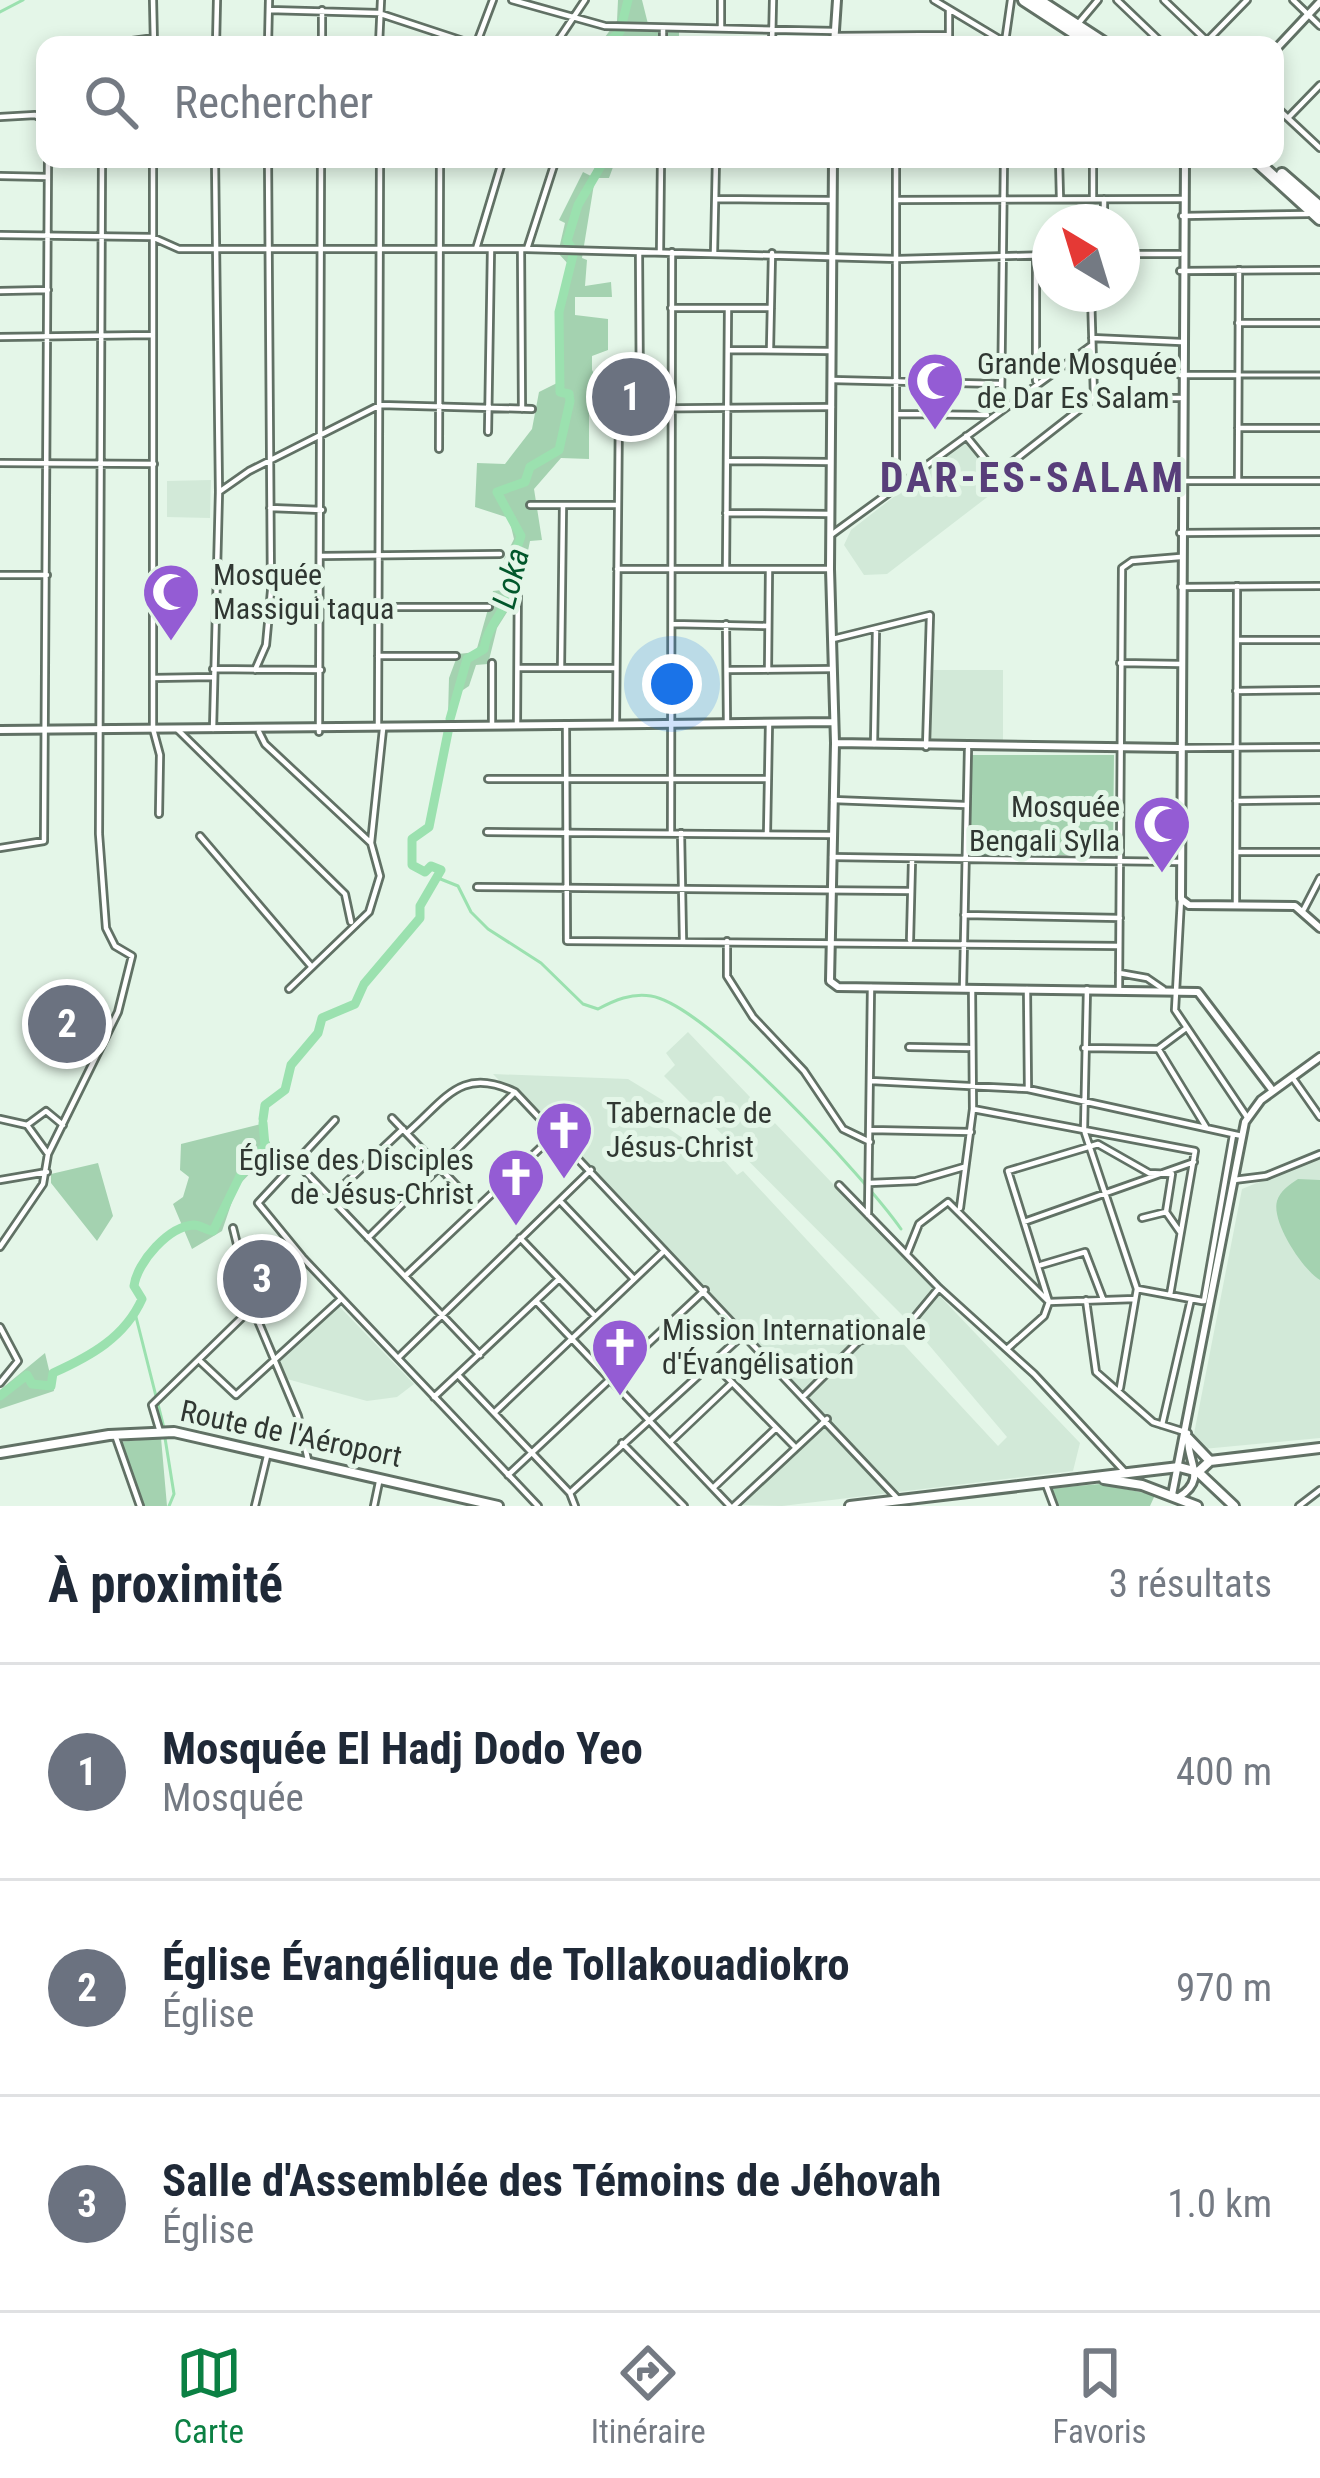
<!DOCTYPE html>
<html lang="fr">
<head>
<meta charset="utf-8">
<style>
	body { margin:0; font-family:"Roboto Condensed",sans-serif; background:#f2f2f3; color:#1f2937 }
	.compass { position:absolute; left:1032px; top:204px; width:108px; height:108px; border-radius:50%; background:#fff; box-shadow:0 6px 18px #0003; rotate:322deg }
	.you { position:absolute; left:672px; top:684px; width:42px; height:42px; margin:-30px; border:9px solid #fff; border-radius:50%; background:#1a73e8; box-shadow:0 0 0 18px #1a73e833 }
	.badge { display:grid; place-items:center; width:78px; height:78px; border-radius:50%; background:#0b8043; color:#fff; font-size:39px; font-weight:700 }
	.pin { position:absolute; translate:-50% -50%; border:6px solid #fff; box-shadow:0 3px 12px #0006 }
	.list { margin:0; padding:0; list-style:none }
	h2 { display:flex; justify-content:space-between; align-items:center; height:156px; margin:0; padding:0 48px; font-size:51px }
	h2 small { font-size:39px; font-weight:400; color:#747a83 }
	.list li { display:grid; grid-template-columns:78px 1fr auto; gap:36px; align-items:center; box-sizing:border-box; height:216px; padding:0 48px; border-top:3px solid #e0e1e3 }
	.list b { display:block; font-size:45px; white-space:nowrap }
	.list p { margin:0; font-size:39px; white-space:nowrap; color:#747a83 }
	.list em { font-size:39px; font-style:normal; color:#747a83 }
	.icon { flex:none; width:66px; height:66px; fill:none; stroke:currentColor; stroke-width:2; stroke-linecap:round; stroke-linejoin:round }
	.map { position:relative; flex:none; width:1320px; height:1506px; overflow:hidden }
	.search { position:absolute; background:#fff; box-shadow:0 6px 18px #0003; left:36px; right:36px; top:36px; height:132px; display:flex; align-items:center; gap:30px; box-sizing:border-box; padding:0 42px; border-radius:24px; color:#747a83; font-size:45px }
	.sheet { height:804px; background:#fff }
	nav { display:flex; justify-content:space-around; align-items:center; box-sizing:border-box; height:168px; border-top:3px solid #e0e1e3; background:#fff; font-size:33px; color:#747a83 }
	nav a { display:grid; justify-items:center; gap:6px }
	nav .on { color:#0b8043 }
	.map>svg:first-child { display:block }
</style>
</head>
<body>
<div class="map">
<svg width="1320" height="1506" viewBox="0 0 1320 1506">
	<rect width="100%" height="100%" fill="#e4f6e8"/>
	<path fill="#d2e9d8" d="M 967,440 L 1003,485 L 887,574 L 864,575 L 844,545 L 851,530 Z
		M 211,480 L 210,518 L 167,517 L 167,481 Z
		M 931,670 L 1003,670 L 1003,742 L 929,741 Z
		M 688,1032 L 1080,1443 L 1073,1471 L 782,1506 L 738,1505 L 827,1422 L 493,1074 L 628,1079 L 664,1101 L 655,1119 L 694,1146 L 704,1137 L 737,1175 L 743,1171 L 998,1446 L 1007,1437 L 912,1325 L 664,1076 L 675,1065 L 666,1053 Z
		M 1320,1157 L 1320,1438 L 1203,1449 L 1193,1439 L 1242,1189 Z
		M 337,1304 L 414,1384 L 397,1397 L 367,1401 L 287,1379 L 277,1362 Z"/>
	<path fill="#a4d2b0" d="M 618,0 L 642,0 L 648,24 L 679,25 L 679,38 L 673,45 L 599,45 L 617,21 Z
		M 599,159 L 616,159 L 609,178 L 595,178 L 582,258 L 587,260 L 585,286 L 611,282 L 612,297 L 575,297 L 575,315 L 608,319 L 608,350 L 592,356 L 592,370 L 608,400 L 589,414 L 589,459 L 561,458 L 534,489 L 542,540 L 530,541 L 516,609 L 509,609 L 497,628 L 488,664 L 476,665 L 469,686 L 457,694 L 455,716 L 448,715 L 449,678 L 458,654 L 476,652 L 493,591 L 502,590 L 504,559 L 514,539 L 509,518 L 475,507 L 477,463 L 505,464 L 532,429 L 539,392 L 557,383 L 556,329 L 570,266 L 558,253 L 565,223 L 559,220 L 583,172 L 591,176 Z
		M 971,755 L 1114,755 L 1113,855 L 970,855 Z
		M 261,1124 L 273,1149 L 237,1187 L 222,1231 L 192,1249 L 173,1204 L 183,1197 L 189,1177 L 180,1170 L 181,1144 Z
		M 98,1163 L 113,1216 L 97,1241 L 51,1183 L 51,1174 Z
		M 1298,1179 L 1320,1180 L 1320,1280 C 1303,1270 1271,1222 1277,1201 C 1280,1191 1289,1185 1298,1179 Z
		M 45,1353 L 54,1391 L 0,1409 L 0,1390 Z
		M 161,1438 L 167,1506 L 139,1506 L 118,1442 Z
		M 1100,1484 L 1155,1495 L 1150,1506 L 1057,1506 L 1043,1489 Z"/>
	<g fill="none" stroke-linecap="round" stroke-linejoin="round">
		<path stroke="#9be1af" stroke-width="3" d="M 0,12 L 23,0
			M 438,878 L 458,886 L 471,912 L 488,929 L 541,963 L 583,1004 L 598,1009 C 615,1000 631,993 651,996 C 707,1005 866,1179 901,1229
			M 135,1313 L 164,1428
			M 165,1438 L 174,1494 L 169,1506"/>
		<path stroke="#9be1af" stroke-width="9" d="M 604,45 L 620,32 L 628,0
			M 571,247 L 567,241 L 578,205 L 605,159
			M 450,719 L 467,659 L 484,649 C 487,625 508,609 513,585 L 505,583 L 521,536 L 497,492 L 525,482 L 530,467 L 559,450 L 570,401 L 569,394 L 560,392 L 559,312 L 573,255
			M 263,1119 L 265,1105 L 285,1090 L 291,1065 L 318,1033 L 322,1018 L 355,1004 L 364,984 L 420,918 L 420,906 L 441,870 L 431,866 L 425,872 L 412,865 L 412,839 L 429,827 L 449,727
			M 0,1396 L 27,1375 L 32,1384 L 51,1386 L 53,1373 C 91,1356 125,1337 142,1299 L 134,1286 C 137,1262 169,1226 194,1225 C 200,1225 206,1230 213,1231 L 240,1176 L 265,1146 L 263,1123"/>
		<defs>
			<path id="pedestrian" d="M 1240,375 L 1320,375"/>
			<path id="minor" d="M 153,0 L 154,45
				M 512,0 L 605,26 L 834,31
				M 934,0 L 1009,45
				M 1117,0 L 1164,45
				M 1164,0 L 1211,45
				M 1293,0 L 1320,26
				M 269,10 L 378,13 L 475,45
				M 1077,25 L 1098,0
				M 721,28 L 721,0
				M 835,36 L 949,35
				M 1209,39 L 1247,0
				M 1005,42 L 1011,0
				M 103,45 L 154,38
				M 216,45 L 217,0
				M 268,45 L 269,0
				M 322,45 L 322,10
				M 379,45 L 381,0
				M 476,45 L 493,0
				M 555,45 L 585,0
				M 663,45 L 663,28
				M 772,45 L 773,0
				M 949,45 L 949,10
				M 1275,106 L 1320,148
				M 0,117 L 35,115 L 45,120
				M 1288,118 L 1320,85
				M 153,159 L 153,729 L 160,755 L 159,814
				M 896,159 L 896,487
				M 1059,159 L 1060,199
				M 1093,159 L 1093,199
				M 0,176 L 48,177
				M 716,199 L 830,200
				M 897,200 L 1183,199
				M 1182,216 L 1308,214
				M 1104,222 L 1104,199
				M 0,235 L 152,237 L 179,249 L 527,249 L 898,259 L 1050,255
				M 476,249 L 503,159
				M 521,249 L 522,409
				M 527,249 L 556,159
				M 660,252 L 661,159
				M 639,253 L 640,409
				M 714,253 L 716,159
				M 1122,254 L 1180,254
				M 1036,255 L 1036,381
				M 1180,271 L 1320,270
				M 0,291 L 48,290
				M 1091,294 L 1094,398
				M 671,308 L 771,308
				M 1238,323 L 1320,323
				M 0,337 L 153,335
				M 1092,338 L 1181,342
				M 770,349 L 772,253
				M 728,350 L 830,351
				M 1180,375 L 1238,375
				M 832,380 L 1000,384
				M 1001,405 L 1004,159
				M 601,409 L 832,407
				M 896,414 L 987,415
				M 1238,428 L 1320,428
				M 488,432 L 491,249
				M 966,436 L 997,474 L 1094,398 L 1180,398
				M 439,449 L 440,159
				M 727,461 L 829,462
				M 0,463 L 154,464
				M 1180,481 L 1320,481
				M 1238,481 L 1239,270
				M 219,492 L 249,471 L 380,405 L 532,409
				M 530,505 L 618,505
				M 270,508 L 322,510
				M 726,513 L 829,514
				M 1180,533 L 1320,532
				M 831,535 L 1092,345
				M 321,556 L 500,554
				M 617,569 L 828,569
				M 726,569 L 728,308
				M 0,575 L 47,575
				M 1181,587 L 1320,586
				M 378,607 L 489,607
				M 672,624 L 768,626
				M 726,624 L 727,723
				M 833,639 L 930,615 L 926,747
				M 1237,640 L 1320,640
				M 378,656 L 456,656
				M 492,663 L 492,723
				M 1120,663 L 1180,664
				M 519,668 L 615,668
				M 561,668 L 563,505
				M 213,669 L 321,670
				M 255,670 L 266,645 L 271,591 L 268,159
				M 727,670 L 833,669
				M 768,670 L 769,569
				M 153,678 L 213,677
				M 1236,691 L 1320,690
				M 517,724 L 518,566
				M 616,724 L 619,408
				M 378,726 L 380,159
				M 566,726 L 567,941 L 1119,946
				M 177,729 L 345,894 L 351,922
				M 213,729 L 219,492 L 215,159
				M 259,732 L 265,744 L 371,843 L 380,876 L 369,912 L 289,989
				M 319,732 L 321,159
				M 874,744 L 876,629
				M 1180,748 L 1320,747
				M 488,779 L 768,779
				M 833,800 L 965,805
				M 1236,801 L 1320,800
				M 487,832 L 831,835
				M 671,833 L 672,252
				M 681,833 L 683,940
				M 767,834 L 769,723
				M 200,836 L 311,966
				M 371,843 L 383,729
				M 0,848 L 44,841 L 48,159
				M 1236,852 L 1320,852
				M 832,857 L 1179,862
				M 477,887 L 910,891
				M 1181,899 L 1175,1010 L 1247,1117
				M 1236,904 L 1237,586
				M 1304,909 L 1320,878
				M 964,915 L 1120,918
				M 910,940 L 912,861
				M 727,941 L 727,976 L 753,1017 L 804,1071 L 843,1129 L 870,1142
				M 1119,973 L 1147,978 L 1163,989
				M 963,988 L 968,749
				M 1027,989 L 1028,1089
				M 1087,989 L 1084,1130 L 1137,1289 L 1120,1388
				M 1119,990 L 1122,568 L 1132,561 L 1180,557
				M 909,1047 L 969,1048
				M 1084,1048 L 1158,1049 L 1185,1029
				M 1159,1050 L 1206,1127
				M 1292,1077 L 1320,1117
				M 871,1081 L 1028,1089 L 1242,1136
				M 973,1109 L 1195,1151 L 1170,1295
				M 392,1118 L 477,1207
				M 0,1119 L 27,1125 L 48,1154
				M 335,1120 L 258,1203 L 303,1258 L 538,1506
				M 27,1125 L 46,1111 L 63,1125
				M 870,1130 L 971,1132
				M 407,1133 C 446,1099 461,1066 515,1092 L 898,1499
				M 297,1163 L 480,1355
				M 0,1180 L 47,1172
				M 1234,1180 L 1266,1176 L 1320,1154
				M 870,1183 L 916,1181 L 964,1167
				M 839,1185 L 939,1288 L 1034,1374 L 1125,1472
				M 330,1198 L 403,1129
				M 560,1201 L 634,1279
				M 960,1208 L 973,1109 L 972,989
				M 868,1215 L 871,987
				M 1142,1218 L 1166,1212
				M 1024,1222 L 1194,1162
				M 233,1228 L 253,1309 L 298,1416 L 308,1460
				M 368,1238 L 513,1094
				M 520,1238 L 595,1316
				M 0,1247 L 43,1184 L 48,1154 L 118,1012 L 132,956 L 115,946 L 106,928 L 99,834 L 102,159
				M 907,1254 L 919,1224 L 948,1202 L 1049,1302 L 1135,1299
				M 1041,1265 L 1085,1252 L 1103,1299
				M 405,1276 L 553,1136
				M 1137,1289 L 1202,1301
				M 1086,1300 L 1096,1372 L 1153,1422 L 1188,1433
				M 536,1301 L 730,1506
				M 1204,1301 L 1233,1135
				M 0,1327 L 18,1361 L 0,1383
				M 1008,1348 L 1044,1316 L 1049,1302 L 1008,1171 L 1098,1144 L 1149,1173 L 1172,1174 L 1166,1212 L 1180,1232
				M 398,1358 L 591,1170
				M 201,1362 L 236,1395 L 341,1299
				M 712,1362 L 796,1448
				M 458,1375 L 570,1493 L 575,1506
				M 805,1395 L 859,1341 L 910,1323 L 939,1288
				M 434,1397 L 559,1279
				M 494,1413 L 664,1251
				M 1162,1425 L 1191,1299
				M 160,1432 L 152,1405 L 303,1258
				M 115,1435 L 140,1506
				M 670,1442 L 731,1384
				M 622,1443 L 684,1506
				M 508,1475 L 705,1290
				M 1045,1482 L 1054,1506
				M 713,1488 L 776,1428
				M 570,1493 L 745,1333
				M 255,1506 L 267,1456
				M 374,1506 L 379,1482
				M 734,1506 L 827,1419
				M 1299,1506 L 1320,1490"/>
			<path id="tertiary" d="M 834,45 L 837,0
				M 1275,50 L 1320,2
				M 833,159 L 830,569 L 835,743 L 830,981 L 838,987 L 1198,992 L 1273,1091
				M 1185,159 L 1181,899 L 1189,905 L 1295,906 L 1320,928
				M 0,730 C 278,729 556,725 834,722
				M 835,743 L 1179,748
				M 1172,1495 L 1245,1122 L 1261,1100 L 1320,1057
				M 1179,1497 C 1207,1479 1188,1464 1188,1439"/>
			<path id="secondary" d="M 1188,1438 L 1210,1461
				M 0,1453 L 109,1435 L 174,1432 L 498,1506
				M 1198,1472 L 1210,1461 L 1320,1448
				M 1104,1479 L 1142,1485 L 1197,1506
				M 850,1506 L 1179,1467 L 1198,1472 L 1234,1506"/>
			<path id="trunk" d="M 1024,0 L 1093,45
				M 1038,0 L 1107,45
				M 1254,159 L 1320,219
				M 1282,174 L 1320,207"/>
		</defs>
		<use href="#pedestrian" stroke="#617165" stroke-width="9"/>
		<use href="#minor" stroke="#617165" stroke-width="10"/>
		<use href="#tertiary" stroke="#617165" stroke-width="12"/>
		<use href="#secondary" stroke="#617165" stroke-width="14"/>
		<use href="#trunk" stroke="#617165" stroke-width="16"/>
		<use href="#pedestrian" stroke="#fff" stroke-width="3"/>
		<use href="#minor" stroke="#fff" stroke-width="4.5"/>
		<use href="#tertiary" stroke="#fff" stroke-width="6"/>
		<use href="#secondary" stroke="#fff" stroke-width="8"/>
		<use href="#trunk" stroke="#fff" stroke-width="10"/>
	</g>
	<defs>
		<symbol id="mosque-pin" viewBox="-11 -11 22 30"><path d="M0 17L-7.5 6A9.5 9.5 0 1 1 7.5 6Z" fill="#945cd4" stroke="#e4f6e8"/><path d="M3.5-4.9A6 6 0 1 0 3.5 4.9A5 5 0 1 1 3.5-4.9Z" fill="#fff"/></symbol>
		<symbol id="church-pin" viewBox="-11 -11 22 30"><path d="M0 17L-7.5 6A9.5 9.5 0 1 1 7.5 6Z" fill="#945cd4" stroke="#e4f6e8"/><path d="M-1.2-6h2.4v3.5h3.3v2.4h-3.3V6h-2.4V-.1h-3.3v-2.4h3.3Z" fill="#fff"/></symbol>
	</defs>
	<g fill-rule="evenodd">
		<use href="#mosque-pin" x="902" y="348" width="66" height="90"/>
		<use href="#mosque-pin" x="138" y="559" width="66" height="90"/>
		<use href="#mosque-pin" x="1129" y="791" width="66" height="90"/>
		<use href="#church-pin" x="531" y="1097" width="66" height="90"/>
		<use href="#church-pin" x="483" y="1144" width="66" height="90"/>
		<use href="#church-pin" x="587" y="1314" width="66" height="90"/>
	</g>
	<g text-anchor="middle" stroke-width="10" stroke-linejoin="round" paint-order="stroke">
		<g font-size="30" fill="#303732" stroke="#e4f6e8" text-anchor="start">
			<text x="977" y="374">Grande Mosquée<tspan x="977" dy="34">de Dar Es Salam</tspan></text>
			<text x="213" y="585">Mosquée<tspan x="213" dy="34">Massigui taqua</tspan></text>
			<text x="1120" y="817" text-anchor="end">Mosquée<tspan x="1120" dy="34">Bengali Sylla</tspan></text>
			<text x="606" y="1123">Tabernacle de<tspan x="606" dy="34">Jésus-Christ</tspan></text>
			<text x="474" y="1170" text-anchor="end">Église des Disciples<tspan x="474" dy="34">de Jésus-Christ</tspan></text>
			<text x="662" y="1340">Mission Internationale<tspan x="662" dy="34">d'Évangélisation</tspan></text>
		</g>
		<g font-size="30" fill="#303732" stroke="#e4f6e8">
			<text transform="translate(291 1434) rotate(12)" y="10">Route de l'Aéroport</text>
		</g>
		<g font-size="33" font-style="italic" fill="#01572b" stroke="#e4f6e8">
			<text transform="translate(510 578) rotate(-75)" y="12">Loka</text>
		</g>
		<g font-size="42" font-weight="bold" letter-spacing="3" fill="#583e7a" stroke="#e4f6e8">
			<text x="1033" y="492">DAR-ES-SALAM</text>
		</g>
	</g>
</svg>
<svg class="compass" viewBox="-18 -18 36 36"><path d="M0-13l5 13h-10z" fill="#e53935"/><path d="M0 13l5-13h-10z" fill="#747a83"/></svg>
<div class="you"></div>
<div class="pin badge" style="left:631px;top:397px;background:#6b7280">1</div>
<div class="pin badge" style="left:67px;top:1024px;background:#6b7280">2</div>
<div class="pin badge" style="left:262px;top:1279px;background:#6b7280">3</div>
<div class="search"><svg class="icon" aria-label="search" viewBox="0 0 24 24"><circle cx="10" cy="10" r="6"/><path d="M15 15l6 6"/></svg>Rechercher</div>
</div>
<section class="sheet">
<h2>À proximité<small>3 résultats</small></h2>
<ul class="list">
<li><span class="badge" style="background:#6b7280">1</span><div><b>Mosquée El Hadj Dodo Yeo</b><p>Mosquée</p></div><em>400 m</em></li>
<li><span class="badge" style="background:#6b7280">2</span><div><b>Église Évangélique de Tollakouadiokro</b><p>Église</p></div><em>970 m</em></li>
<li><span class="badge" style="background:#6b7280">3</span><div><b>Salle d'Assemblée des Témoins de Jéhovah</b><p>Église</p></div><em>1.0 km</em></li>
</ul>
</section>
<nav>
<a class="on"><svg class="icon" aria-label="map" viewBox="0 0 24 24"><path d="M3 6l6-2 6 2 6-2v14l-6 2-6-2-6 2zM9 4v14M15 6v14"/></svg>Carte</a>
<a><svg class="icon" aria-label="directions" viewBox="0 0 24 24"><path d="M12 3l9 9-9 9-9-9zM9 14v-3h6M13 9l2 2-2 2"/></svg>Itinéraire</a>
<a><svg class="icon" aria-label="saved" viewBox="0 0 24 24"><path d="M7 4h10v16l-5-4-5 4z"/></svg>Favoris</a>
</nav>
</body>
</html>
